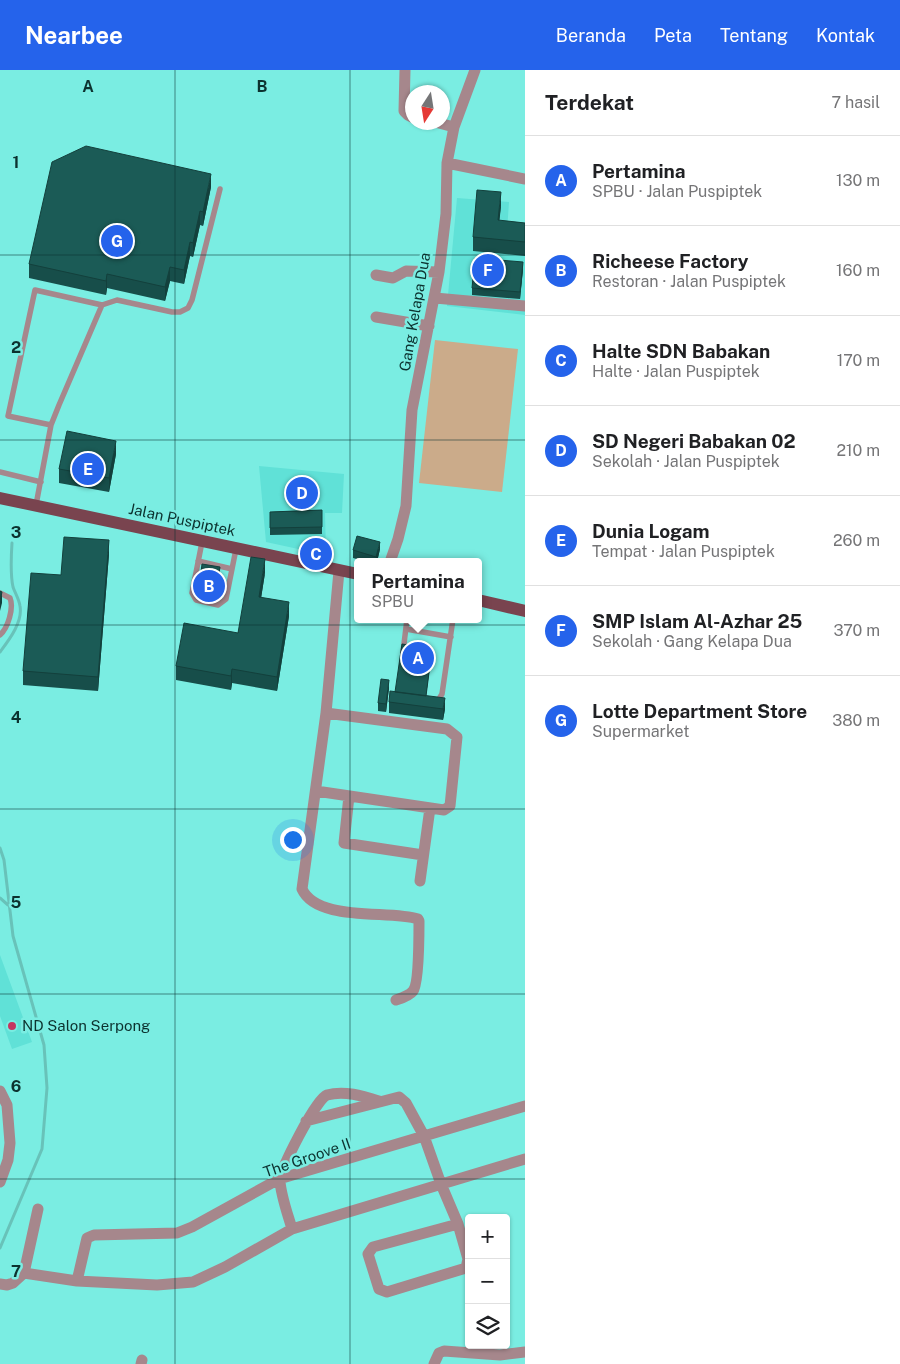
<!DOCTYPE html>
<html lang="id">
<head>
<meta charset="utf-8">
<style>
	body { margin:0; font-family:"Public Sans",sans-serif; background:#f2f2f2; color:#202124 }
	.controls { position:absolute; right:15px; bottom:15px; display:grid; overflow:hidden; border-radius:5px; box-shadow:0 1px 4px #0004 }
	.controls button { width:45px; height:45px; display:grid; place-items:center; padding:0; border:0; border-bottom:1px solid #e0e0e0; background:#fff; color:#202124; font:25px sans-serif }
	.compass { position:absolute; left:405px; top:15px; width:45px; height:45px; border-radius:50%; background:#fff; box-shadow:0 1px 4px #0004; rotate:192deg }
	.you { position:absolute; left:292px; top:769px; width:18px; height:18px; margin:-12px; border:4px solid #fff; border-radius:50%; background:#1a73e8; box-shadow:0 0 0 8px #1a73e833 }
	.badge { display:grid; place-items:center; width:32px; height:32px; border-radius:50%; background:#2563eb; color:#fff; font-size:16px; font-weight:700 }
	.pin { position:absolute; translate:-50% -50%; border:2px solid #fff; box-shadow:0 1px 5px #0006 }
	.popup { position:absolute; left:354px; top:488px; width:128px; height:65px; box-sizing:border-box; display:grid; place-content:center; border-radius:5px; background:#fff; filter:drop-shadow(0 1px 4px #0005); font-size:16px; white-space:nowrap; color:#757577 }
	.popup b { font-size:19px; color:#202124 }
	.popup::after { content:''; position:absolute; left:50%; top:100%; margin-left:-10px; border:10px solid transparent; border-top-color:#fff }
	.list { margin:0; padding:0; list-style:none }
	h2 { display:flex; justify-content:space-between; align-items:center; height:65px; margin:0; padding:0 20px; font-size:21px }
	h2 small { font-size:16px; font-weight:400; color:#757577 }
	.list li { display:grid; grid-template-columns:32px 1fr auto; gap:15px; align-items:center; box-sizing:border-box; height:90px; padding:0 20px; border-top:1px solid #e0e0e0 }
	.list b { display:block; font-size:19px; white-space:nowrap }
	.list p { margin:0; font-size:16px; white-space:nowrap; color:#757577 }
	.list em { font-size:16px; font-style:normal; color:#757577 }
	.icon { flex:none; width:28px; height:28px; fill:none; stroke:currentColor; stroke-width:2; stroke-linecap:round; stroke-linejoin:round }
	.map { position:relative; flex:none; width:525px; height:1294px; overflow:hidden }
	header { display:flex; align-items:center; gap:30px; box-sizing:border-box; height:70px; padding:0 25px; background:#2563eb; color:#fff }
	header strong { font-size:24px }
	nav { display:flex; gap:28px; margin-inline-start:auto; font-size:18px }
	main { display:flex }
	aside { flex:1; background:#fff }
	.map>svg:first-child { display:block }
</style>
</head>
<body>
<header>
<strong>Nearbee</strong>
<nav><a>Beranda</a><a>Peta</a><a>Tentang</a><a>Kontak</a></nav>
</header>
<main>
<div class="map">
<svg width="525" height="1294" viewBox="0 0 525 1294">
	<rect width="100%" height="100%" fill="#7aede2"/>
	<path fill="#60e1d7" d="M 457,128 L 509,132 L 507,161 L 525,163 L 525,245 L 447,236 Z
		M 259,396 L 344,404 L 342,443 L 325,443 L 326,485 L 266,472 Z
		M 0,885 L 32,972 L 12,979 L 0,946 Z"/>
	<path fill="#cbab8a" d="M 435,270 L 518,279 L 502,422 L 419,413 Z"/>
	<g fill="none" stroke-linecap="round" stroke-linejoin="round">
		<path stroke="#68c2b9" stroke-width="3" d="M 0,582 C 9,570 23,552 20,536 C 19,529 15,523 13,517 C 10,503 11,488 12,473
			M 0,778 L 4,790 L 13,866 L 44,975 L 47,1018 L 42,1079 L 0,1178
			M 0,828 L 8,835"/>
		<path stroke="#a6878c" stroke-width="5.5" d="M 51,355 L 8,346 L 35,220 L 102,235
			M 0,402 L 41,412
			M 36,435 L 51,355 L 59,335 L 102,235 L 117,230 L 172,242 L 180,242 L 188,238 L 192,230 L 220,119
			M 202,472 L 192,523 L 196,530 L 218,535 L 226,529 L 236,479
			M 198,491 L 232,499
			M 0,523 L 10,528 C 14,538 8,558 0,565
			M 406,559 L 451,567
			M 403,582 L 407,549
			M 437,632 L 442,624 L 453,549"/>
		<path stroke="#a6878c" stroke-width="11" d="M 405,0 L 404,41 L 408,45 L 412,47
			M 435,52 L 454,57
			M 447,93 L 525,109
			M 376,205 L 393,208 L 406,201 L 439,202
			M 435,228 L 525,236
			M 376,247 L 429,256
			M 390,492 L 398,469 L 406,436 L 412,340 L 439,202 L 446,144 L 447,93 L 454,57 L 475,0
			M 339,501 L 326,643 L 302,819 C 317,852 389,840 418,849 L 419,851 C 419,863 419,914 413,921 C 409,926 402,928 396,930
			M 316,721 L 444,740 L 450,736 L 457,667 L 447,659 L 326,643
			M 349,726 L 344,773 L 423,785
			M 420,811 L 430,738
			M 0,1021 L 7,1035 L 10,1073 L 8,1090 L 0,1112
			M 306,1051 L 399,1027 L 406,1033 L 424,1066 L 441,1114 L 458,1154 L 468,1189 L 466,1198 L 387,1222 L 379,1219 L 368,1184 L 373,1177 L 458,1154
			M 292,1159 C 288,1145 281,1126 280,1111 C 279,1101 316,1029 327,1025 C 344,1020 363,1026 379,1031
			M 24,1203 L 77,1211 L 157,1215 L 193,1212 L 225,1197 L 292,1159 L 525,1089
			M 77,1211 L 87,1168 L 94,1165 L 177,1163 L 192,1157 L 279,1109 L 525,1036
			M 0,1214 L 7,1215 L 13,1213 L 24,1203 L 38,1139
			M 141,1294 L 142,1290
			M 434,1294 L 439,1283 L 444,1281 L 500,1285 L 525,1282"/>
		<path stroke="#79444f" stroke-width="12" d="M 0,428 L 358,504
			M 478,530 L 525,541"/>
	</g>
	<path fill="#174e4a" d="M 211,117 L 203,156 L 200,155 L 193,187 L 190,186 L 184,214 L 170,211 L 165,231 L 107,218 L 106,225 L 29,208 L 29,194 Z
		M 501,136 L 499,151 L 525,153 L 525,186 L 473,181 L 473,167 Z
		M 523,199 L 520,229 L 472,225 L 472,218 Z
		M 116,384 L 109,422 L 59,413 L 59,399 Z
		M 322,440 L 322,464 L 270,465 L 270,442 Z
		M 380,479 L 377,492 L 368,492 L 353,488 L 353,480 Z
		M 109,484 L 98,621 L 23,615 L 23,601 L 61,505 Z
		M 265,503 L 261,528 L 289,546 L 277,621 L 232,613 L 231,620 L 176,610 L 176,596 L 238,563 Z
		M 220,504 L 216,530 L 199,527 L 199,520 Z
		M 432,582 L 426,626 L 445,639 L 443,650 L 389,643 L 389,632 L 395,622 Z
		M 389,618 L 386,642 L 378,641 L 378,633 Z"/>
	<path fill="#13403c" d="M 211,104 L 211,117 L 203,156 L 203,142 Z
		M 501,122 L 501,136 L 498,164 L 498,150 Z
		M 200,141 L 200,155 L 193,187 L 193,173 Z
		M 190,172 L 190,186 L 184,214 L 184,200 Z
		M 523,192 L 523,199 L 520,229 L 520,222 Z
		M 170,197 L 170,211 L 165,231 L 165,217 Z
		M 107,204 L 107,218 L 106,225 L 106,211 Z
		M 116,371 L 116,384 L 109,422 L 109,408 Z
		M 109,470 L 109,484 L 98,621 L 98,607 Z
		M 380,472 L 380,479 L 377,492 L 376,492 L 376,487 Z
		M 265,489 L 265,503 L 259,541 L 259,527 Z
		M 220,497 L 220,504 L 216,530 L 216,523 Z
		M 2,522 L 2,533 L 0,541 L 0,531 Z
		M 289,532 L 289,546 L 277,621 L 277,607 Z
		M 232,599 L 232,613 L 231,620 L 231,606 Z
		M 389,610 L 389,618 L 386,642 L 386,634 Z
		M 445,628 L 445,639 L 443,650 L 443,639 Z"/>
	<path fill="#1b5b56" stroke="#13403c" d="M 86,76 L 211,104 L 203,142 L 200,141 L 193,173 L 190,172 L 184,200 L 170,197 L 165,217 L 107,204 L 106,211 L 29,194 L 52,92 Z
		M 477,120 L 501,122 L 498,150 L 525,153 L 525,172 L 473,167 Z
		M 475,188 L 523,192 L 520,222 L 472,218 Z
		M 67,361 L 116,371 L 109,408 L 59,399 Z
		M 322,440 L 322,457 L 270,458 L 270,442 Z
		M 357,466 L 380,472 L 376,487 L 353,480 Z
		M 64,467 L 109,470 L 98,607 L 23,601 L 31,503 L 61,505 Z
		M 251,487 L 265,489 L 259,527 L 289,532 L 277,607 L 232,599 L 231,606 L 176,596 L 184,553 L 238,563 Z
		M 202,494 L 220,497 L 216,523 L 199,520 Z
		M 0,521 L 2,522 L 0,531 Z
		M 402,574 L 432,579 L 426,626 L 395,622 Z
		M 381,609 L 389,610 L 386,634 L 378,633 Z
		M 390,621 L 445,628 L 443,639 L 389,632 Z"/>
	<path fill="none" stroke="#0c322f" stroke-width="1" stroke-opacity="0.55" d="M 175,0 L 175,1294M 350,0 L 350,1294M 0,185 L 525,185M 0,370 L 525,370M 0,555 L 525,555M 0,739 L 525,739M 0,924 L 525,924M 0,1109 L 525,1109"/>
	<circle fill="#c43560" stroke="#7aede2" stroke-width="2" cx="12" cy="956" r="5"/>
	<g text-anchor="middle" stroke-width="5" stroke-linejoin="round" paint-order="stroke">
		<g font-size="15" fill="#0c322f" stroke="#7aede2">
			<text transform="translate(415 242) rotate(-80)" y="5">Gang Kelapa Dua</text>
			<text transform="translate(182 450) rotate(12)" y="5">Jalan Puspiptek</text>
			<text transform="translate(307 1088) rotate(-19)" y="5">The Groove II</text>
		</g>
		<g font-size="15" fill="#0c322f" stroke="#7aede2" text-anchor="start">
			<text x="22" y="961">ND Salon Serpong</text>
		</g>
	</g>
	<g font-size="16" text-anchor="middle" font-weight="bold" fill="#0c322f" stroke="#7aede2" stroke-width="5" stroke-linejoin="round" paint-order="stroke">
		<text x="88" y="22">A</text>
		<text x="262" y="22">B</text>
		<text x="16" y="98">1</text>
		<text x="16" y="283">2</text>
		<text x="16" y="468">3</text>
		<text x="16" y="653">4</text>
		<text x="16" y="838">5</text>
		<text x="16" y="1022">6</text>
		<text x="16" y="1207">7</text>
	</g>
</svg>
<div class="controls">
<button>+</button>
<button>−</button>
<button><svg class="icon" aria-label="layers" viewBox="0 0 24 24"><path d="M12 4l9 5-9 5-9-5zM3 14l9 5 9-5"/></svg></button>
</div>
<svg class="compass" viewBox="-18 -18 36 36"><path d="M0-13l5 13h-10z" fill="#e53935"/><path d="M0 13l5-13h-10z" fill="#757577"/></svg>
<div class="you"></div>
<div class="pin badge" style="left:418px;top:588px">A</div>
<div class="popup"><b>Pertamina</b>SPBU</div>
<div class="pin badge" style="left:209px;top:516px">B</div>
<div class="pin badge" style="left:316px;top:484px">C</div>
<div class="pin badge" style="left:302px;top:423px">D</div>
<div class="pin badge" style="left:88px;top:399px">E</div>
<div class="pin badge" style="left:488px;top:200px">F</div>
<div class="pin badge" style="left:117px;top:171px">G</div>
</div>
<aside>
<h2>Terdekat<small>7 hasil</small></h2>
<ul class="list">
<li><span class="badge">A</span><div><b>Pertamina</b><p>SPBU · Jalan Puspiptek</p></div><em>130 m</em></li>
<li><span class="badge">B</span><div><b>Richeese Factory</b><p>Restoran · Jalan Puspiptek</p></div><em>160 m</em></li>
<li><span class="badge">C</span><div><b>Halte SDN Babakan</b><p>Halte · Jalan Puspiptek</p></div><em>170 m</em></li>
<li><span class="badge">D</span><div><b>SD Negeri Babakan 02</b><p>Sekolah · Jalan Puspiptek</p></div><em>210 m</em></li>
<li><span class="badge">E</span><div><b>Dunia Logam</b><p>Tempat · Jalan Puspiptek</p></div><em>260 m</em></li>
<li><span class="badge">F</span><div><b>SMP Islam Al-Azhar 25</b><p>Sekolah · Gang Kelapa Dua</p></div><em>370 m</em></li>
<li><span class="badge">G</span><div><b>Lotte Department Store</b><p>Supermarket</p></div><em>380 m</em></li>
</ul>
</aside>
</main>
</body>
</html>
